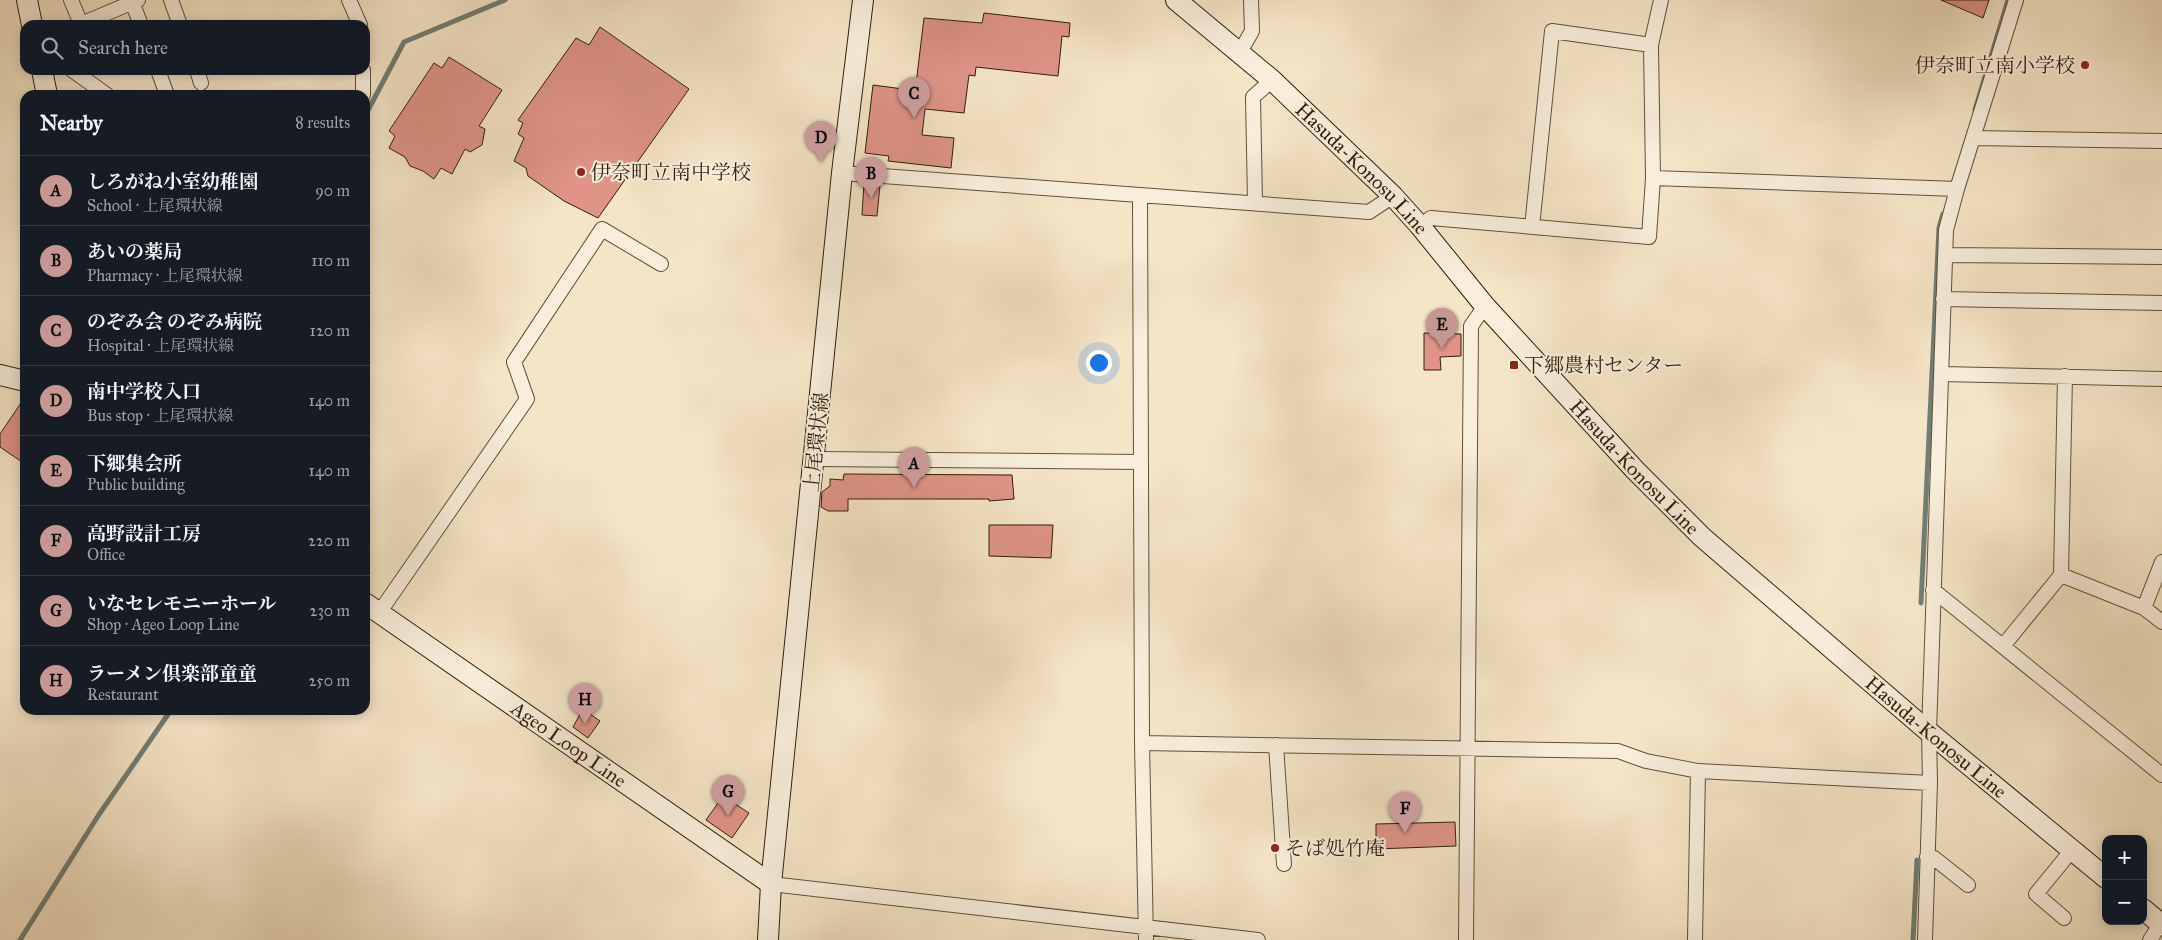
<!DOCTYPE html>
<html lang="en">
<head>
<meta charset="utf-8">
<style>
	body { margin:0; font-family:"IM FELL Great Primer","Noto Serif JP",serif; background:#242831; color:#f1f3f6 }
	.controls { position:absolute; right:15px; bottom:15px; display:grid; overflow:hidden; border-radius:10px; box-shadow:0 2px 12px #0003 }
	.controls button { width:45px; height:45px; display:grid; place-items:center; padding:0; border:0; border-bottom:1px solid #363941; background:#171b24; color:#f1f3f6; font:25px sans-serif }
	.you { position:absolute; left:1098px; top:362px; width:18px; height:18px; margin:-12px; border:4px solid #fff; border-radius:50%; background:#1a73e8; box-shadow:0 0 0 8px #1a73e833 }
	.badge { display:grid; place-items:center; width:32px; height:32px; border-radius:50%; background:#c59692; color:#111; font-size:16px; font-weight:700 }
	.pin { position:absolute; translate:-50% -41px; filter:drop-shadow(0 1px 2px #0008) }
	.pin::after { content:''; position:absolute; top:26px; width:18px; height:15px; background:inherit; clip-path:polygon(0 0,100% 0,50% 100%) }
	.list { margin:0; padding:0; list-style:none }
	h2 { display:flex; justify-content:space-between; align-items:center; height:65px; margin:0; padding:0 20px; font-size:21px }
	h2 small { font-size:16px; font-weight:400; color:#9ea1a6 }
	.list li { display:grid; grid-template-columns:32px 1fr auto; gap:15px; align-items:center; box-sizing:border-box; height:70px; padding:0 20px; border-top:1px solid #363941 }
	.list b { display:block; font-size:19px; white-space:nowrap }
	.list p { margin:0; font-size:16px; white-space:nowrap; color:#9ea1a6 }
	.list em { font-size:16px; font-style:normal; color:#9ea1a6 }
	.icon { flex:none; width:28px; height:28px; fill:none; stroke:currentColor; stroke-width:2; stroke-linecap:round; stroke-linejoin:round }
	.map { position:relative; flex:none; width:2162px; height:940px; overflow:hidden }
	.search { position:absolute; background:#171b24; box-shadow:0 2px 12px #0003; left:20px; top:20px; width:350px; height:55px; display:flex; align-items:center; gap:12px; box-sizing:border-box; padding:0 18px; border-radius:15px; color:#9ea1a6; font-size:19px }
	.panel { position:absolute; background:#171b24; box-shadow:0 2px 12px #0003; left:20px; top:90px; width:350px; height:625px; border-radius:15px }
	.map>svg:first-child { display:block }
</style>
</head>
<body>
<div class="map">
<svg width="2162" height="940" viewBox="0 0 2162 940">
	<rect width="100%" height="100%" fill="#f5e5c7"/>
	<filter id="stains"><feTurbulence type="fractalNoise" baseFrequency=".004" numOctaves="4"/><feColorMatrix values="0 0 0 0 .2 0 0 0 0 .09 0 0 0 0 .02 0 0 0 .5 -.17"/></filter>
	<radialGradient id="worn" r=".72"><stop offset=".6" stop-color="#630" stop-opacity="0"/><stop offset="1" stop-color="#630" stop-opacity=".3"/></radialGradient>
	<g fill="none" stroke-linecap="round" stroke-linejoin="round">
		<path stroke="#717e75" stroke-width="5" d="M 1975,110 L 2008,0
			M 365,116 L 404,42 L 505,0
			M 1921,603 L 1939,228 L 1943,214
			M 20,940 L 98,816 L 171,710
			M 1913,940 L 1917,860"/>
	</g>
	<path fill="#e09488" stroke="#2e1e0b" d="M 1941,0 L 1989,0 L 1983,18 Z
		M 984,13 L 1070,23 L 1069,37 L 1062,36 L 1058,76 L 976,67 L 975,76 L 969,75 L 964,113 L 925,109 L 922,135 L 954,138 L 951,168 L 888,161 L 889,156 L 865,153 L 873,85 L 903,89 L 904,83 L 916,84 L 924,18 L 982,23 Z
		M 600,27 L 689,89 L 598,218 L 564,201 L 528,176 L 526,168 L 514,161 L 524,138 L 518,134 L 523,123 L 518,120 L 576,38 L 589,45 Z
		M 449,57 L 502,90 L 479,126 L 485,129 L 482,145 L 470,152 L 465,149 L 452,174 L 441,168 L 434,179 L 423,171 L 410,166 L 405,157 L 389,148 L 395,136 L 389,131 L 434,63 L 442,68 Z
		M 864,183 L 880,185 L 877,216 L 862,215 Z
		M 1424,333 L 1461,334 L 1461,356 L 1440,357 L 1441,370 L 1424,370 Z
		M 25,397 L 25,464 L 0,447 L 0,434 Z
		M 844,474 L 1012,475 L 1014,499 L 989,501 L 989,499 L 848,499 L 848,511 L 828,511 L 821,507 L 822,492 L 830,486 L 830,479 L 843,480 Z
		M 989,525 L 1053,525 L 1051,558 L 989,556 Z
		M 583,709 L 600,721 L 588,738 L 573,727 Z
		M 723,796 L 749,813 L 732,838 L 706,820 Z
		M 1455,822 L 1456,846 L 1376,849 L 1376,824 Z"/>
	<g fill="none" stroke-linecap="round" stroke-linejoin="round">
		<defs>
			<path id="street" d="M 71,0 L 81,24
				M 171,0 L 180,25
				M 349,0 L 360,25
				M 132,2 L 141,25
				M 79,25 L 138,0
				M 1240,52 L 1252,31 L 1251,0
				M 72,70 L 107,95
				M 158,70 L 167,95
				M 197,70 L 201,83
				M 363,70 L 363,95
				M 1974,138 L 2162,141
				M 842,173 L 1369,212 L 1393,196
				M 1653,178 L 1957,189
				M 1140,196 L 1142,743 L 1146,940
				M 1255,202 L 1253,97 L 1272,80
				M 1420,226 L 1431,218 L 1649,237 L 1653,178 L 1651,45 L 1661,0
				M 1532,227 L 1552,31 L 1651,45
				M 1945,255 L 2162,257
				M 1943,299 L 2162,303
				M 1941,374 L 2162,379
				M 814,459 L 1141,462
				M 2061,575 L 2144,608 L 2162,622
				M 1933,590 L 2162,775
				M 2144,608 L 2162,562
				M 379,613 L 527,399 L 514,362 L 602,229 L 661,264
				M 2003,646 L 2061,575 L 2065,376
				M 1142,743 L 1618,751 L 1646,761 L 1698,771 L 1930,783
				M 1276,745 L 1284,864
				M 1927,857 L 1934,858 L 1968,885
				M 771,884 L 1258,940
				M 2064,918 L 2036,894 L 2072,850
				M 1466,940 L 1471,326 L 1485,306
				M 1695,940 L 1698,771
				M 1925,940 L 1930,783 L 1929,732 L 1946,230 L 1957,189 L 2016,0
				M 2150,940 L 2161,923"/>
			<g id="secondary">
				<path d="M 27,0 L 32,25"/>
				<path id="s1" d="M 1176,0 L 1272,80 L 1393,196 L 1420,226 L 1485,306 L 1635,470 L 1702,537 L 1929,732 L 2106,878"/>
				<path d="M 42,70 L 47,95"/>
				<path d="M 0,375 L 25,381"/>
				<path id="s2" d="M 365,603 L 771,884"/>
				<path d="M 2143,909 L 2162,925"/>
				<path d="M 768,940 L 771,884 L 842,173 L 863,0"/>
			</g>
		</defs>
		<use href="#street" stroke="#60503a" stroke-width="16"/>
		<use href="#secondary" stroke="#2e1e0b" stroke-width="22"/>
		<use href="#street" stroke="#f8eedb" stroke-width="14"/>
		<use href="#secondary" stroke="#f8eedb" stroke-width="20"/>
	</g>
	<g fill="#8f2418" stroke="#f8eedb" stroke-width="2">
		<circle cx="2085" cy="65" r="5"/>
		<circle cx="581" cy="172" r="5"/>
		<rect x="1509" y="360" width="10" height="10" rx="2.5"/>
		<circle cx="1275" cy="848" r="5"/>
	</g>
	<g text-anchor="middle" stroke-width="4" stroke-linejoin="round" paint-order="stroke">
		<g font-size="20" fill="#2e1e0b" stroke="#f8eedb" text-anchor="start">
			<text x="2075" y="72" text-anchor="end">伊奈町立南小学校</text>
			<text x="591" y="179">伊奈町立南中学校</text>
			<text x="1524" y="372">下郷農村センター</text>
			<text x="1285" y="855">そば処竹庵</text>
		</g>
		<g font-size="20" fill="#2e1e0b" stroke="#f8eedb">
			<text dy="7" stroke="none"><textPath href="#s1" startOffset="251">Hasuda-Konosu Line</textPath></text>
			<text transform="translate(816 442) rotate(-84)" y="7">上尾環状線</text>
			<text dy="7" stroke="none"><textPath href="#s1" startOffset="656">Hasuda-Konosu Line</textPath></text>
			<text dy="7" stroke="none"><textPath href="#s1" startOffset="1061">Hasuda-Konosu Line</textPath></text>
			<text dy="7" stroke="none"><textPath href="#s2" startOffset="248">Ageo Loop Line</textPath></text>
		</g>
	</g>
	<rect width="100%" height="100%" filter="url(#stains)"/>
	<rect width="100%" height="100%" fill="url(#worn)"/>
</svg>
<div class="controls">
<button>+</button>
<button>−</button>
</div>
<div class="you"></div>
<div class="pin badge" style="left:914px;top:488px">A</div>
<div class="pin badge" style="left:871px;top:198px">B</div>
<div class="pin badge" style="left:914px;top:118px">C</div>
<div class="pin badge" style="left:821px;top:162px">D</div>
<div class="pin badge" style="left:1442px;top:349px">E</div>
<div class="pin badge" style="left:1405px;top:833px">F</div>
<div class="pin badge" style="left:728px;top:816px">G</div>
<div class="pin badge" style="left:585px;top:724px">H</div>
<div class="search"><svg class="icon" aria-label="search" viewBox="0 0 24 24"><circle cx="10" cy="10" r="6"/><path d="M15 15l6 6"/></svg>Search here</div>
<section class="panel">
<h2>Nearby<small>8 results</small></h2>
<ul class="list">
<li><span class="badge">A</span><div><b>しろがね小室幼稚園</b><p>School · 上尾環状線</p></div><em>90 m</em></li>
<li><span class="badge">B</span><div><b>あいの薬局</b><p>Pharmacy · 上尾環状線</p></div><em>110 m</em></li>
<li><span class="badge">C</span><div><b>のぞみ会 のぞみ病院</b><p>Hospital · 上尾環状線</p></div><em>120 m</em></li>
<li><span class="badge">D</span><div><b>南中学校入口</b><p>Bus stop · 上尾環状線</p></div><em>140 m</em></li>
<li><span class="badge">E</span><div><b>下郷集会所</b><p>Public building</p></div><em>140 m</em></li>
<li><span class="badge">F</span><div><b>高野設計工房</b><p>Office</p></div><em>220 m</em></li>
<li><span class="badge">G</span><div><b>いなセレモニーホール</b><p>Shop · Ageo Loop Line</p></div><em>230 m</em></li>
<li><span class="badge">H</span><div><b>ラーメン倶楽部童童</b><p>Restaurant</p></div><em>250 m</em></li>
</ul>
</section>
</div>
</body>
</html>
